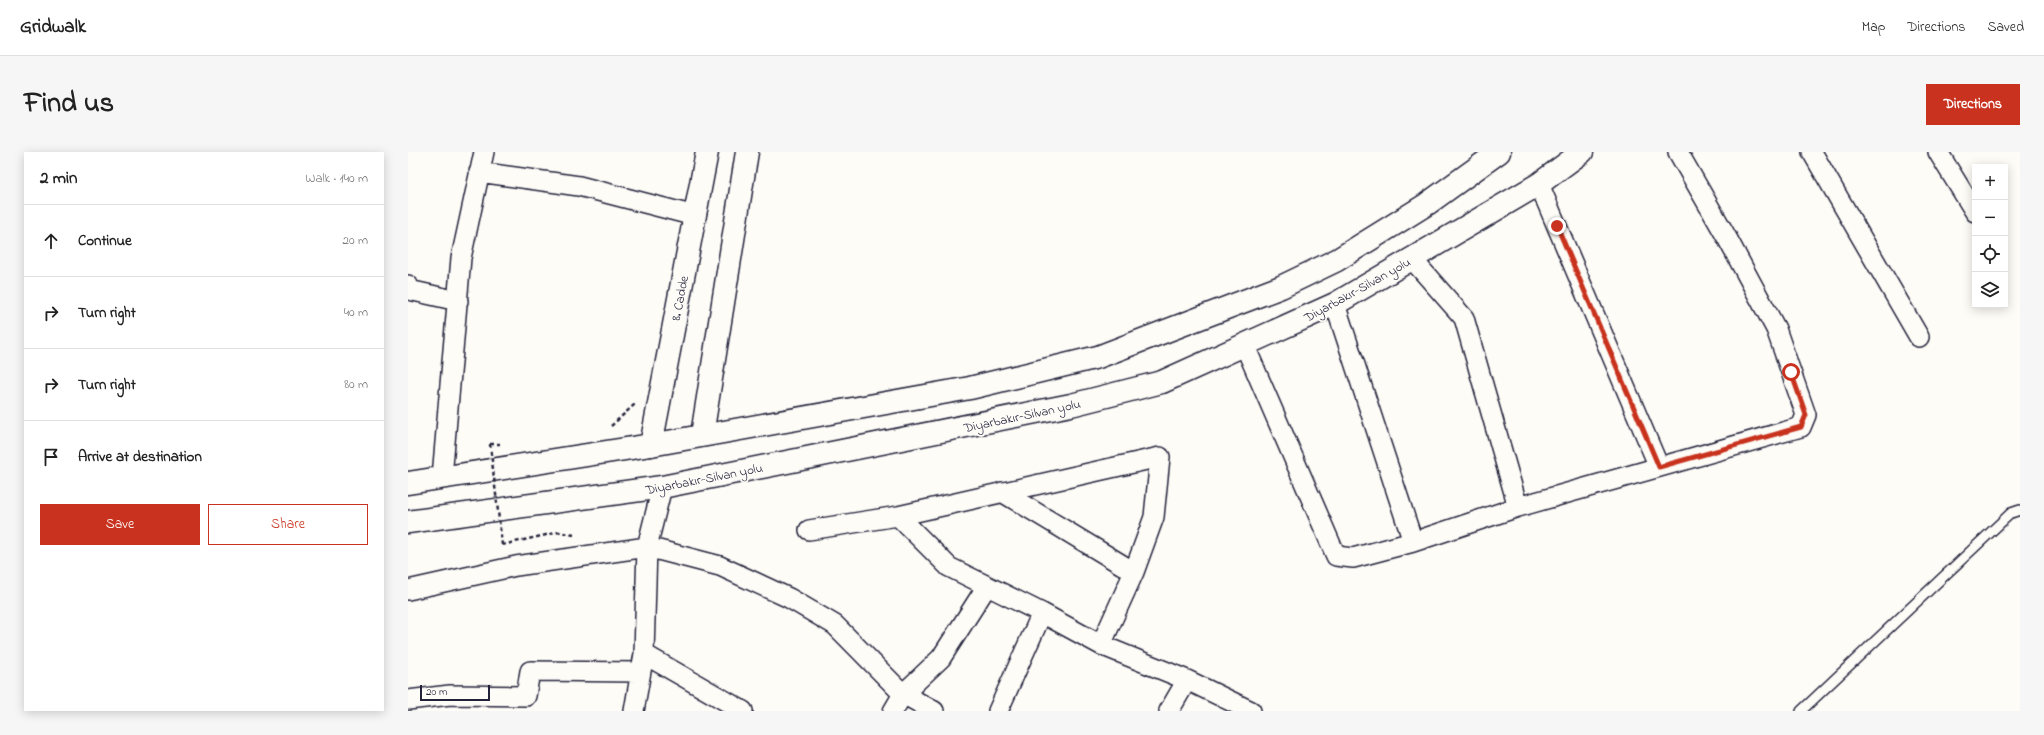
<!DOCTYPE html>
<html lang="en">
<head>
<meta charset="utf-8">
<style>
	body { margin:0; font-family:"Indie Flower",sans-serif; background:#f6f6f6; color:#222 }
	.controls { position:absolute; right:12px; top:12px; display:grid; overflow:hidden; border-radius:0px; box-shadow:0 2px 10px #0003 }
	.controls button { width:36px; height:36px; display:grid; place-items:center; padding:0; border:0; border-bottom:1px solid #e0e0e0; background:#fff; color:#222; font:20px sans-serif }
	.scale { position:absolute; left:12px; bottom:10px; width:70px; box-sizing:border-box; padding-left:4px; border:2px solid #22223b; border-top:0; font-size:11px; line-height:14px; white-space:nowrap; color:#22223b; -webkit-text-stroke:3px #fdfcf7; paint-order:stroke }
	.stop { position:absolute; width:12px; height:12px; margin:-9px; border:3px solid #c8321e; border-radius:50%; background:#fff }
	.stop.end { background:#c8321e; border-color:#fff; box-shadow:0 1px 4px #0008 }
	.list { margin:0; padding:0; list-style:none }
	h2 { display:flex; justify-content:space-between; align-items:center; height:52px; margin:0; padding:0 16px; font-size:17px }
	h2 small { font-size:13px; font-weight:400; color:#767676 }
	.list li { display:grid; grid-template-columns:26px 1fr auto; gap:12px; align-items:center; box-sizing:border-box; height:72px; padding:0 16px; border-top:1px solid #e0e0e0 }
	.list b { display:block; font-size:15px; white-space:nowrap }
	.list em { font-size:13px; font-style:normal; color:#767676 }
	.actions { display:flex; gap:8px; padding:12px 16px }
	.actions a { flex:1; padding:9px 0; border:1px solid #c8321e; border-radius:0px; text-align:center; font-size:14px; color:#c8321e }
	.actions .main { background:#c8321e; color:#fff }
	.icon { flex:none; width:22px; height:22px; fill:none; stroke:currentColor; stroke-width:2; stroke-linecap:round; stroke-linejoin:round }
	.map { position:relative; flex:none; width:1612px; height:559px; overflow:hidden; border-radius:0px }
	header { display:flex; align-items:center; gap:24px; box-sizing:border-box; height:56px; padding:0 20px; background:#fff; border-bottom:1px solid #e0e0e0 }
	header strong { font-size:19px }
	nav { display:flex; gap:22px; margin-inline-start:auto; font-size:14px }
	.intro { display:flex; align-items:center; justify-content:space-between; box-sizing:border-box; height:96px; padding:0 24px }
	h1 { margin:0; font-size:28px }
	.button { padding:10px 18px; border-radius:0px; background:#c8321e; color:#fff; font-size:14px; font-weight:700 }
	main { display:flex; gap:24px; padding:0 24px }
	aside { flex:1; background:#fff; border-radius:0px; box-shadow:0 2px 10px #0003 }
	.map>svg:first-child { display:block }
</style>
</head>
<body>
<header>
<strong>Gridwalk</strong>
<nav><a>Map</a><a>Directions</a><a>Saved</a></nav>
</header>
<div class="intro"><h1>Find us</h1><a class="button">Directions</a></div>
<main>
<aside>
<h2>2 min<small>Walk · 140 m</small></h2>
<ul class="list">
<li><svg class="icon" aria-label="ahead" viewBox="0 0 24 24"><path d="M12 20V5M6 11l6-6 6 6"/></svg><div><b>Continue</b></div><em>20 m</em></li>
<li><svg class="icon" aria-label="right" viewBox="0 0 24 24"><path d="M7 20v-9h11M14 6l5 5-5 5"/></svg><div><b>Turn right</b></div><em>40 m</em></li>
<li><svg class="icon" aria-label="right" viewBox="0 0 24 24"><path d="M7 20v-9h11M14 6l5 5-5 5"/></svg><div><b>Turn right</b></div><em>80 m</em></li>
<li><svg class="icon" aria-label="arrive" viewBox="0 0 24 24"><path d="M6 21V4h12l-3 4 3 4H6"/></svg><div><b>Arrive at destination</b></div></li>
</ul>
<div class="actions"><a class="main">Save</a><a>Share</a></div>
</aside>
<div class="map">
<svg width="1612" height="559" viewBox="0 0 1612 559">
	<rect width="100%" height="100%" fill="#fdfcf7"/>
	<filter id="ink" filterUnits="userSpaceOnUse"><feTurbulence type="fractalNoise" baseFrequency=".025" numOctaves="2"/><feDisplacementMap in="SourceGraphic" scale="8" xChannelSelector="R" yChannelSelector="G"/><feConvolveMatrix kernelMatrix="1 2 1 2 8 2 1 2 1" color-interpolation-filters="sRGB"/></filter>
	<g filter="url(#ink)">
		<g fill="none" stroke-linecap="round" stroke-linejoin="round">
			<defs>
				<path id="lane" d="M 1393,559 L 1603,361 L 1612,358"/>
				<path id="street" d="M 1404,0 L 1511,185
					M 1530,0 L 1567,60
					M 71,20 L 171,34 L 287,64
					M 1131,32 L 1251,315
					M 1004,107 L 1056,166 L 1110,355
					M 0,133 L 1,138 L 50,149
					M 927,152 L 1005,390
					M 837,194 L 928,404 L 945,406 L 1005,390 L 1110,355 L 1393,275 L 1398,263 L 1368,177 L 1318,84 L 1270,0
					M 34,325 L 53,106 L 76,0
					M 594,340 L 726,420
					M 490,364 L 541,415 L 634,461 L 693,493 L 779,528 L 843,559
					M 401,378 L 490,364 L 752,305 L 746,365 L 726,420 L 693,493
					M 0,438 L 108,414 L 239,395 L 312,414 L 381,446 L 427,473 L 495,542 L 526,559
					M 236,502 L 335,559
					M 0,548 L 42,543 L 118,544 L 122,519 L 232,520
					M 226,559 L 236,502 L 239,395 L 254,335
					M 485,559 L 495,542 L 533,506 L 579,434
					M 590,559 L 634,461
					M 761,559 L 779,528"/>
				<path id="secondary" d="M 294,283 L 339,0
					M 243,293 L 299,0"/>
				<path id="highway" d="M 0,331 L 243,293 L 562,236 L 690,205 L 873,135 L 929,108 L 1019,52 L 1091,0
					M 0,370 L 254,335 L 663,253 L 754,230 L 927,152 L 1131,32 L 1174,0"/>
			</defs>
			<use href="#lane" stroke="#22223b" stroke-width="12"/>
			<use href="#street" stroke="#22223b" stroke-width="22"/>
			<use href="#secondary" stroke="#22223b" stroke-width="25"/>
			<use href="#highway" stroke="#22223b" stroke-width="25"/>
			<path stroke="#22223b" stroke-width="2.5" stroke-dasharray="4 3" stroke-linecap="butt" d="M 203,274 L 227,252
				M 82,292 L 92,292
				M 94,393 L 151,380 L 166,383"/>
			<use href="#lane" stroke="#fdfcf7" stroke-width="9"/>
			<use href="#street" stroke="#fdfcf7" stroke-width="19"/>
			<use href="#secondary" stroke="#fdfcf7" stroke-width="22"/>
			<use href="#highway" stroke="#fdfcf7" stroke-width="22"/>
			<path stroke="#22223b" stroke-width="2.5" stroke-dasharray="4 3" stroke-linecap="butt" d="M 82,292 L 94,393"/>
		</g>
	</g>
	<g fill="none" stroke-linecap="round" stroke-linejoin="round" filter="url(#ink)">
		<path stroke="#c8321e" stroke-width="5" d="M 1149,74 L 1251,315 L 1393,275 L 1398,263 L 1383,220"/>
	</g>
	<g text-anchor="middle" stroke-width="3.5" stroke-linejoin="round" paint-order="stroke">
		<g font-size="13" fill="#22223b" stroke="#fdfcf7">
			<text transform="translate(949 137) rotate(-29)" y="5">Diyarbakır-Silvan yolu</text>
			<text transform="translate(271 146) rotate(-79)" y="5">8. Cadde</text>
			<text transform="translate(614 263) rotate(-12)" y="5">Diyarbakır-Silvan yolu</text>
			<text transform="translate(296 326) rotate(-11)" y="5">Diyarbakır-Silvan yolu</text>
		</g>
	</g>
</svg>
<div class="controls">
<button>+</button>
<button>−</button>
<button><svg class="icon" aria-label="locate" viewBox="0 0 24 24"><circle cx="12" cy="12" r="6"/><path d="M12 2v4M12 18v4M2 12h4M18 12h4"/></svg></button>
<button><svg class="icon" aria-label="layers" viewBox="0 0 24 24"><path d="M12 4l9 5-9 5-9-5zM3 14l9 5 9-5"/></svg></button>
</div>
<div class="scale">20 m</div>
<div class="stop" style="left:1383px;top:220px"></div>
<div class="stop end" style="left:1149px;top:74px"></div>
</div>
</main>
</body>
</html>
